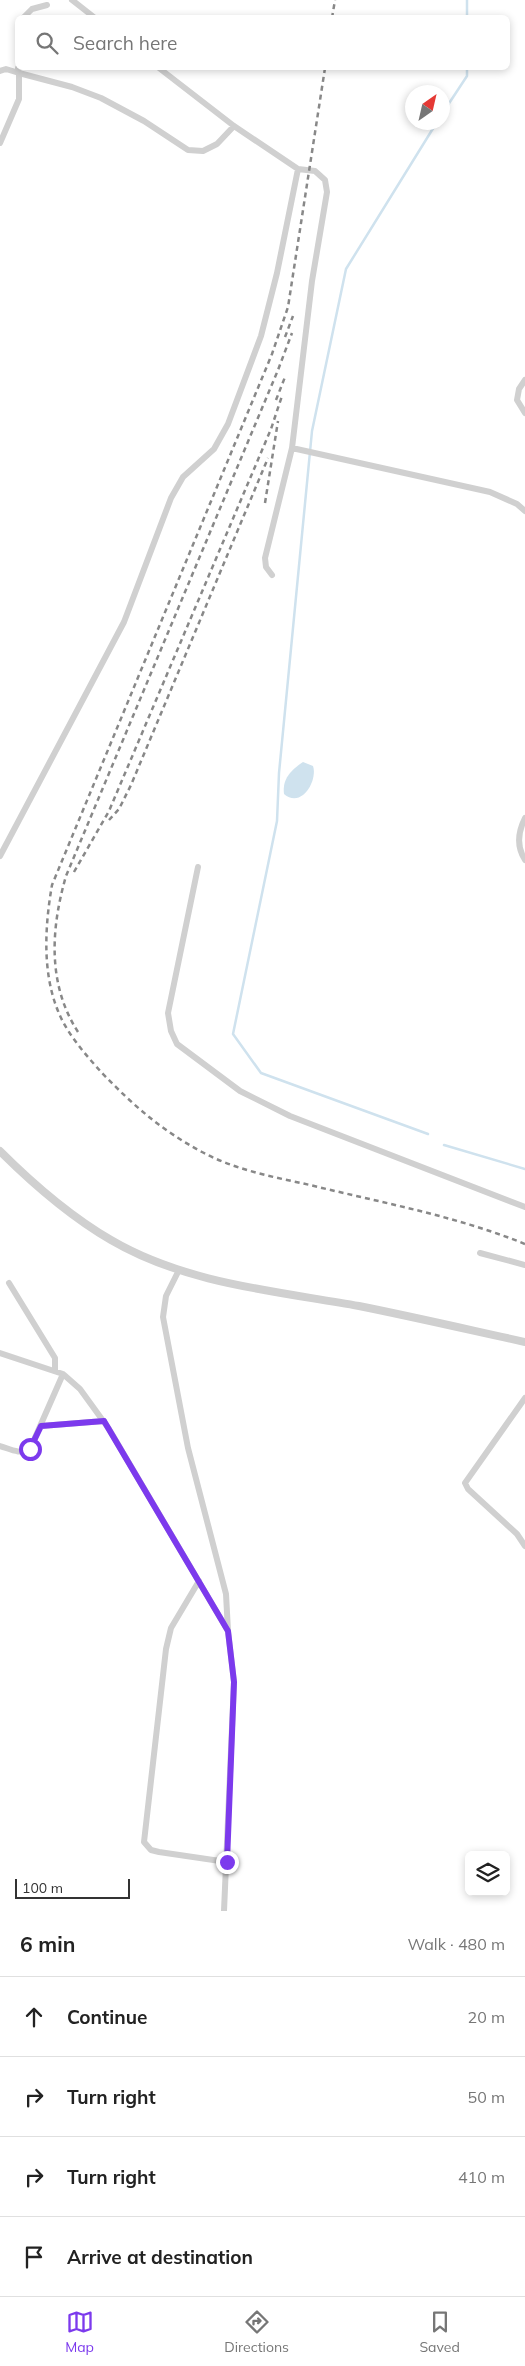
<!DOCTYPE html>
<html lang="en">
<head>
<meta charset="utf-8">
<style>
	body { margin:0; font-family:Mulish,sans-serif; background:#f6f6f6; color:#222 }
	.controls { position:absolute; right:15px; bottom:15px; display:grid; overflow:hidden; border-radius:8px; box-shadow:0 2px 8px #0003 }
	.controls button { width:45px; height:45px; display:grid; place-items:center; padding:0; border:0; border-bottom:1px solid #e0e0e0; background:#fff; color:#222; font:25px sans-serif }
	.compass { position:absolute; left:405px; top:85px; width:45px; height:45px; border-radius:50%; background:#fff; box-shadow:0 2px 8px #0003; rotate:34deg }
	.scale { position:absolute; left:15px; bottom:12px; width:115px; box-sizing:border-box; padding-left:5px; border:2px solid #333; border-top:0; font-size:14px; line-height:18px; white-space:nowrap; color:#333; -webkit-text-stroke:4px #fff; paint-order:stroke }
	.stop { position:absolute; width:15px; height:15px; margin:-11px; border:4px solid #7c3aed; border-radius:50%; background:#fff }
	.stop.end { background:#7c3aed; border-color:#fff; box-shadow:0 1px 5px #0008 }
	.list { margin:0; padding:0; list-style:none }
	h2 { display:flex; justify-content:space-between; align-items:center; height:65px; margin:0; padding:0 20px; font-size:21px }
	h2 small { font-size:16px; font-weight:400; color:#767676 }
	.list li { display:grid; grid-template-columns:32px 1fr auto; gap:15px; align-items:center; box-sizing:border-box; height:80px; padding:0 20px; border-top:1px solid #e0e0e0 }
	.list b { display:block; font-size:19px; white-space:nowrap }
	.list em { font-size:16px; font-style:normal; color:#767676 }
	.icon { flex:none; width:28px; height:28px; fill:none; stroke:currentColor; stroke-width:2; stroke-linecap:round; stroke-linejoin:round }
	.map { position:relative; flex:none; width:525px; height:1911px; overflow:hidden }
	.search { position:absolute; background:#fff; box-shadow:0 2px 8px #0003; left:15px; right:15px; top:15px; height:55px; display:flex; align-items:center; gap:12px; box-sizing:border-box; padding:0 18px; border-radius:8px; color:#767676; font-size:19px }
	.sheet { height:385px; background:#fff }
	nav { display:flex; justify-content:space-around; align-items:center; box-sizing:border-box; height:70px; border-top:1px solid #e0e0e0; background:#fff; font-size:14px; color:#767676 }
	nav a { display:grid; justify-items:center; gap:2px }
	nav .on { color:#7c3aed }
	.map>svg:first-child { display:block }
</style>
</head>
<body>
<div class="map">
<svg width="525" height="1911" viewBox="0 0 525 1911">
	<rect width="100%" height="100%" fill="#fff"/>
	<path fill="#cfe2ee" d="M 303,762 L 313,766 C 318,781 301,809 284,794 C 282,779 291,770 303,762 Z"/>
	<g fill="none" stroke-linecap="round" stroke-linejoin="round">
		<path stroke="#cfe2ee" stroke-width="2.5" d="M 467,18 L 467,0
			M 442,114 L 467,76 L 467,68
			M 428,1134 L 261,1073 L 233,1034 L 277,821 L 279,773 L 312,431 L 346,269 L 437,122
			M 444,1145 L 525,1169"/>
		<path stroke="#d0d0d0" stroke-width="6" d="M 72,0 L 95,18
			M 23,18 L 32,9 L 47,5
			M 18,32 L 18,60
			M 159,68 L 234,126 L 298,169 L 315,171 L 325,180 L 327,192 L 312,281 L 292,448 L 265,558 L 266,567 L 272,575
			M 0,71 L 6,69 L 19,73 L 18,68
			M 0,143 L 19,99 L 19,73 L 72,87 L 101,98 L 144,121 L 188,150 L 203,151 L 217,144 L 234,126
			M 525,380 L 519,389 L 517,400 L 525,413
			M 292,448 L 490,492 L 517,504 L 525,511
			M 525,818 C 518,832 516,846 525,860
			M 0,856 L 124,622 L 171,498 L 183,477 L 214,449 L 228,424 L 261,336 L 277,273 L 298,169
			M 198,867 L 168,1013 L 171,1031 L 177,1044 L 240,1091 L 290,1116 L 525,1207
			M 480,1253 L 525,1265
			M 179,1270 L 166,1296 L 163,1317 L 188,1448 L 226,1594 L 228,1631
			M 9,1283 L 55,1358 L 55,1371
			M 0,1353 L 63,1374 L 80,1389 L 109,1429 L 228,1631 L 234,1682 L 224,1911
			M 525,1398 L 465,1483 L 468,1489 L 517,1534 L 525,1546
			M 41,1426 L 104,1421
			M 0,1446 C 10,1449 20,1455 30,1449 L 63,1374
			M 199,1581 L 171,1628 L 166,1649 L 144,1842 L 151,1850 L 159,1852 L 227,1862"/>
		<path stroke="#d0d0d0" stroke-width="8" d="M 0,1151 C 34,1185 70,1216 111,1240 C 186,1284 276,1291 359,1306 C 414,1317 470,1330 525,1342"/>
		<path stroke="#888" stroke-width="2.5" stroke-dasharray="5 4" stroke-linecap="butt" d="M 332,18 L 335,0
			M 325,68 L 288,307 L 272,354 L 52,885 C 45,925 42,972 58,1011 C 67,1034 86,1055 102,1073 C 134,1106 161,1130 202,1152 C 235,1170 274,1177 310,1185 C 383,1203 456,1216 525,1244
			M 285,337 L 293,316
			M 276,400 L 285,377
			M 265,503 L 278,421
			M 109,820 L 119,809 L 131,785 L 268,458
			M 74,872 L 109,811 L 271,429 L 282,396
			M 78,1032 C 47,984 51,928 66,876 L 278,370 L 292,333"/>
	</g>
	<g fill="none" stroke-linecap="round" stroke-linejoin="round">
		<path stroke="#7c3aed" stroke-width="6" d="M 30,1449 L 41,1426 L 104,1421 L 228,1631 L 234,1682 L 227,1862"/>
	</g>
</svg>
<div class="controls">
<button><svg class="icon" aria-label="layers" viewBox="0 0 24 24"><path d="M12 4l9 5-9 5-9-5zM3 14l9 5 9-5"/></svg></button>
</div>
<svg class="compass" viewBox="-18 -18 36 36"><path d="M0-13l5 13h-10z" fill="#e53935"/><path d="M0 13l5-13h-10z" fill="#767676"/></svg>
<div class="scale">100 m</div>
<div class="stop" style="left:30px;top:1449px"></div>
<div class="stop end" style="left:227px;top:1862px"></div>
<div class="search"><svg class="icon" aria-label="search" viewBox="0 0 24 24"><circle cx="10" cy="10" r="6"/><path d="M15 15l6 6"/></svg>Search here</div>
</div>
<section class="sheet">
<h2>6 min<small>Walk · 480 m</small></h2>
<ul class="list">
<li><svg class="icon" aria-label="ahead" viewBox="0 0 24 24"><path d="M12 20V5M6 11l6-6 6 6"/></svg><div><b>Continue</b></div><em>20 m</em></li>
<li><svg class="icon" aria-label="right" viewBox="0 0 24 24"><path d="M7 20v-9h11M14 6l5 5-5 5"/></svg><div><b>Turn right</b></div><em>50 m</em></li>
<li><svg class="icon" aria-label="right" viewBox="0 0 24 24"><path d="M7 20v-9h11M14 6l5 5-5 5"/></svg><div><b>Turn right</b></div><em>410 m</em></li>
<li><svg class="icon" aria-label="arrive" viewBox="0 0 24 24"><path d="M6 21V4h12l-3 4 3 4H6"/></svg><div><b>Arrive at destination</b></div></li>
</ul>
</section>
<nav>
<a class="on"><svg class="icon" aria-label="map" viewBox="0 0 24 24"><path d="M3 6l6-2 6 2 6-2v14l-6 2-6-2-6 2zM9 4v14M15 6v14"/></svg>Map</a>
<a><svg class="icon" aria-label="directions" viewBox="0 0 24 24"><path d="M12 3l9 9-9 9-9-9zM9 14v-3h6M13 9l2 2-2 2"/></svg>Directions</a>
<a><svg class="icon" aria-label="saved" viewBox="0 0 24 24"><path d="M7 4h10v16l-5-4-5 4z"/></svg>Saved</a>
</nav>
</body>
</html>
